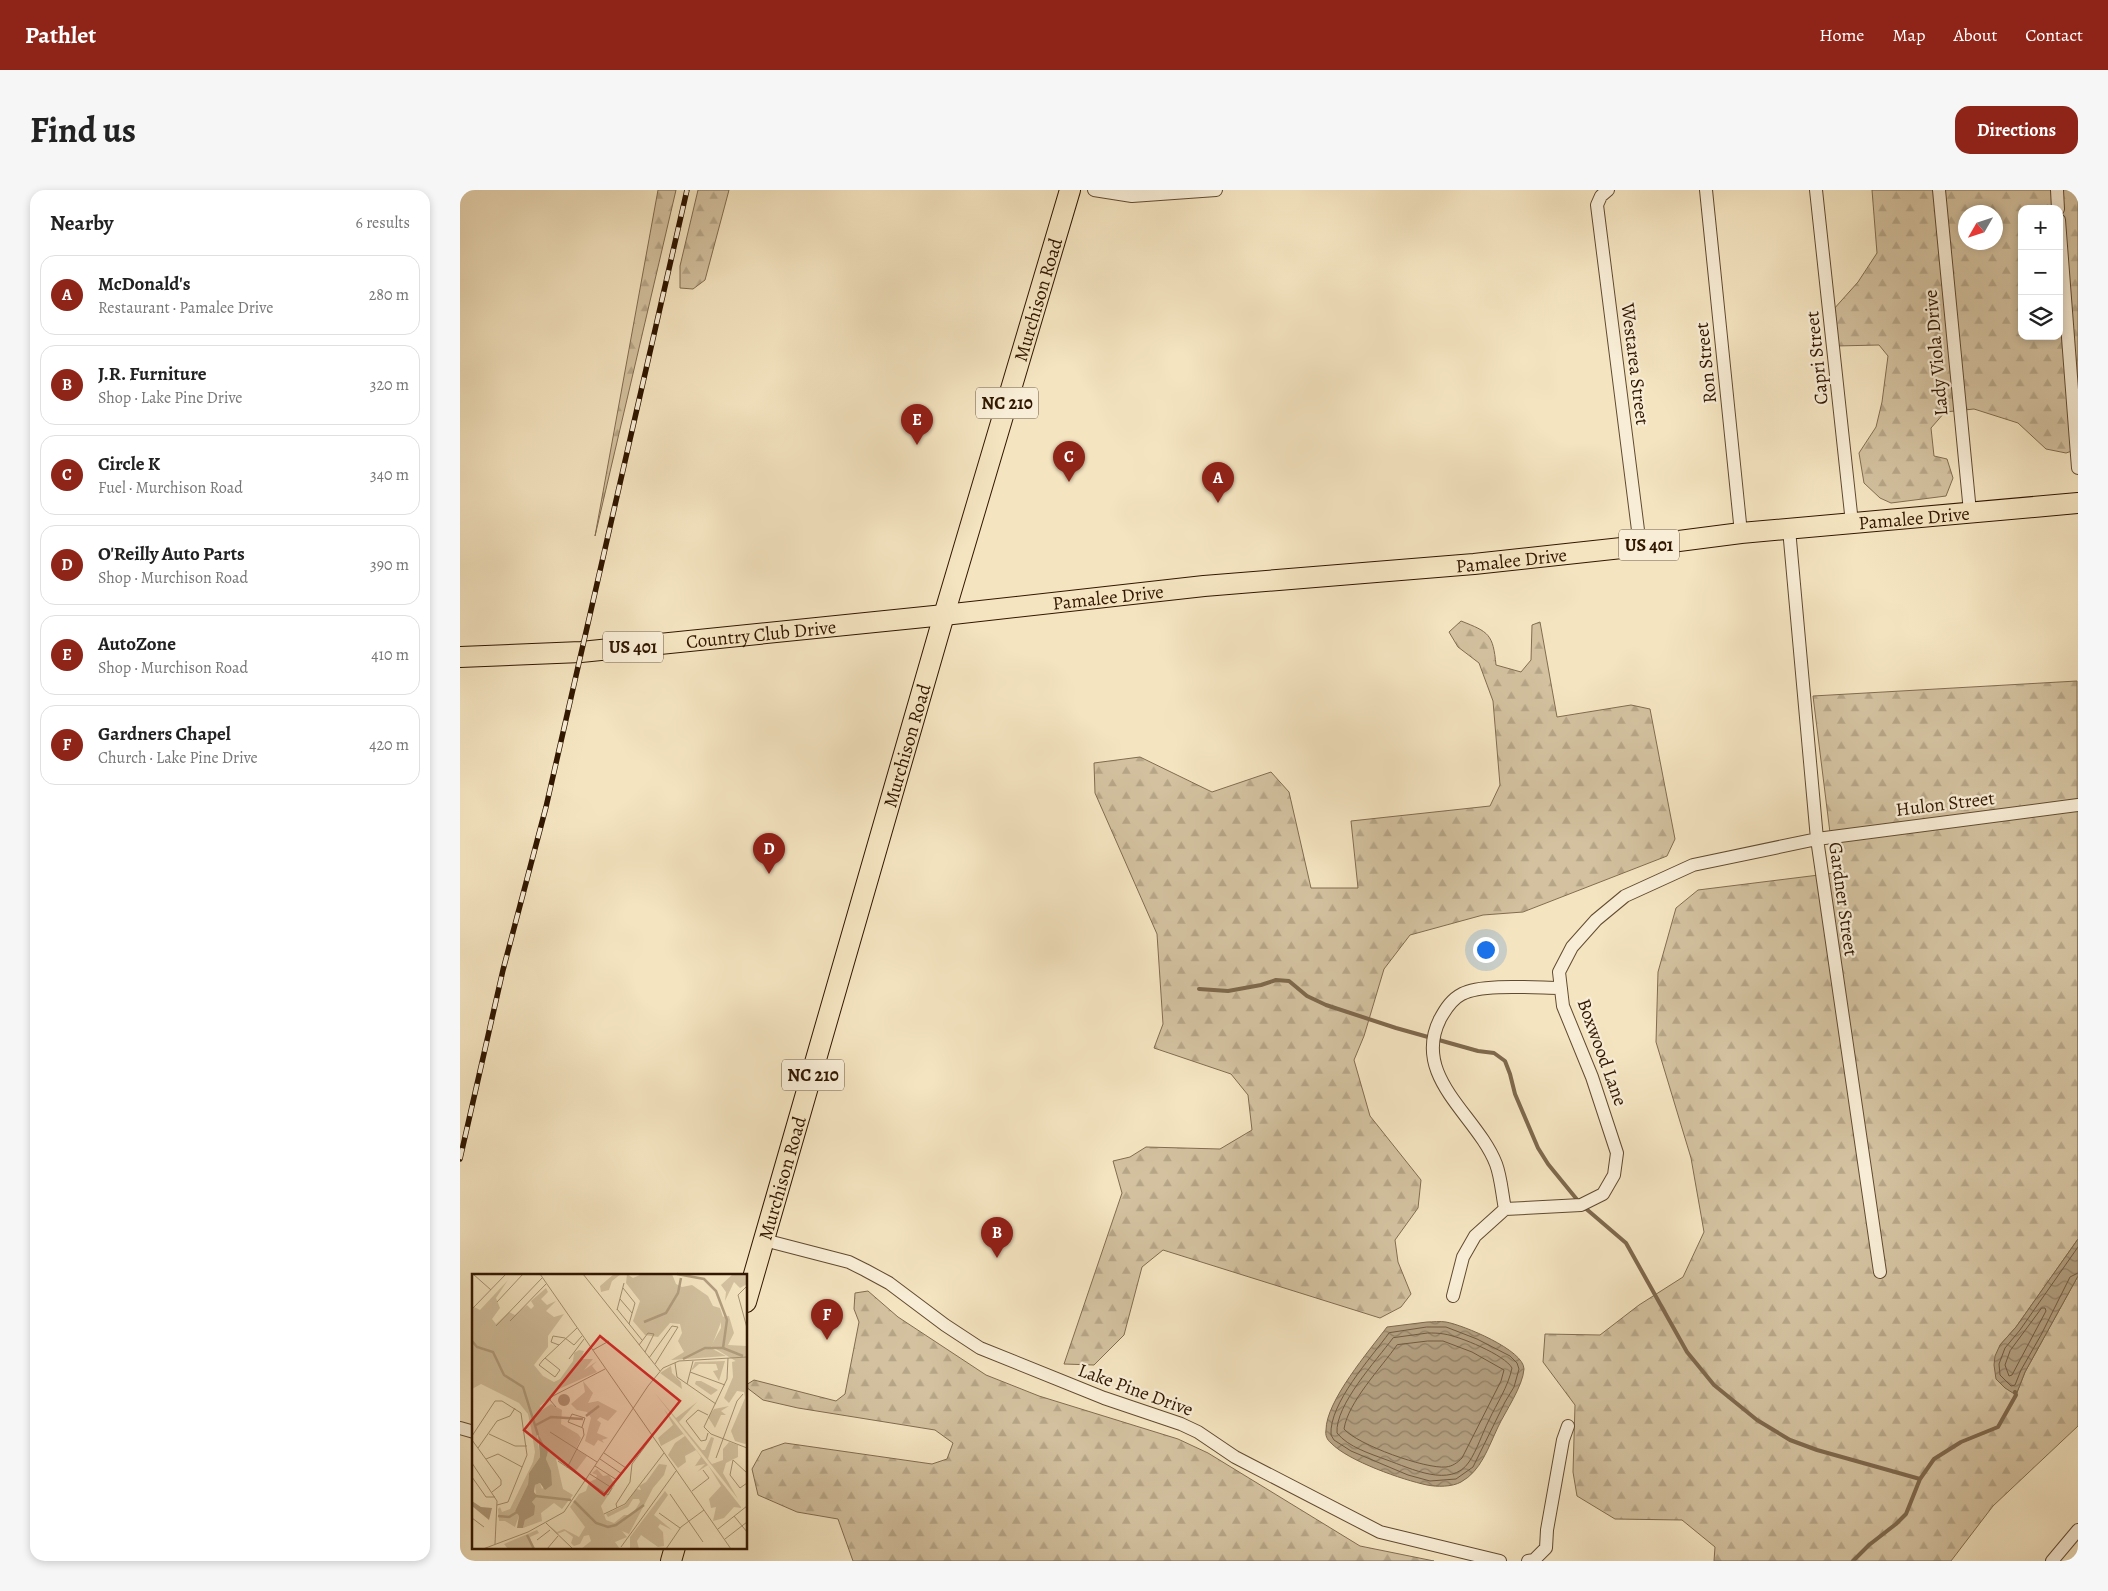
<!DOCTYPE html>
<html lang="en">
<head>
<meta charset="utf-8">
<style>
	body { margin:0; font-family:Alegreya,serif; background:#f6f6f6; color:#222 }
	.controls { position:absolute; right:15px; top:15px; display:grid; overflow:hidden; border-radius:10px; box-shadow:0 2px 8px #0003 }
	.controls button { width:45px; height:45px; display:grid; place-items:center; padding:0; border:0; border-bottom:1px solid #e0e0e0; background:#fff; color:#222; font:25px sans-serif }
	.compass { position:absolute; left:1498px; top:15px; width:45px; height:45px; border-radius:50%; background:#fff; box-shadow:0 2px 8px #0003; rotate:231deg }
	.you { position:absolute; left:1025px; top:759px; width:18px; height:18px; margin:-12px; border:4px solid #fff; border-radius:50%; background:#1a73e8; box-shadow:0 0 0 8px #1a73e833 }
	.badge { display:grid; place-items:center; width:32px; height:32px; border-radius:50%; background:#8f2418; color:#fff; font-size:16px; font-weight:700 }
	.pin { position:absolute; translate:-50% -41px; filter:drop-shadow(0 1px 2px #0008) }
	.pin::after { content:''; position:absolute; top:26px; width:18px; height:15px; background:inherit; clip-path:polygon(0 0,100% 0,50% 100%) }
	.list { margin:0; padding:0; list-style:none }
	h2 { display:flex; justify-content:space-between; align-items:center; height:65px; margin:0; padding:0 20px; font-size:21px }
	h2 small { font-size:16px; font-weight:400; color:#767676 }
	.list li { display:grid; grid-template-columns:32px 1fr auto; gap:15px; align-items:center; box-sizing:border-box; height:80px; margin:0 10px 10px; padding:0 10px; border:1px solid #e0e0e0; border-radius:15px }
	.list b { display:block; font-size:19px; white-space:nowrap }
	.list p { margin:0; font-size:16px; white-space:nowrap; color:#767676 }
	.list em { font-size:16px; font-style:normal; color:#767676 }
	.icon { flex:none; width:28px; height:28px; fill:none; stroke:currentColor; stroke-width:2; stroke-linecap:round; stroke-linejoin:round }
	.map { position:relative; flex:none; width:1618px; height:1371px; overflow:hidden; border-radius:15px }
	header { display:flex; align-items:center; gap:30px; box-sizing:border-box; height:70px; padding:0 25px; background:#8f2418; color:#fff }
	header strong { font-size:24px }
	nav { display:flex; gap:28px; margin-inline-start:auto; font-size:18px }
	.intro { display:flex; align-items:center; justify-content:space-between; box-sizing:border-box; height:120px; padding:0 30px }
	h1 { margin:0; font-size:35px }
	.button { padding:12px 22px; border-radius:15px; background:#8f2418; color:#fff; font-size:18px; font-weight:700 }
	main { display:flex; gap:30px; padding:0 30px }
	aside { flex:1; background:#fff; border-radius:15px; box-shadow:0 2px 8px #0003 }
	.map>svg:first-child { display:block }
</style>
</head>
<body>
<header>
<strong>Pathlet</strong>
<nav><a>Home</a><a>Map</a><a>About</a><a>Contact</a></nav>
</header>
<div class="intro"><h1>Find us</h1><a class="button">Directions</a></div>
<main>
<aside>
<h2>Nearby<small>6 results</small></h2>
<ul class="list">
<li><span class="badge">A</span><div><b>McDonald's</b><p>Restaurant · Pamalee Drive</p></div><em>280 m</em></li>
<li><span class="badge">B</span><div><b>J.R. Furniture</b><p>Shop · Lake Pine Drive</p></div><em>320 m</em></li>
<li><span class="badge">C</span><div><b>Circle K</b><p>Fuel · Murchison Road</p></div><em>340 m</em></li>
<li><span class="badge">D</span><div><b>O'Reilly Auto Parts</b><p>Shop · Murchison Road</p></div><em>390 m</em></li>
<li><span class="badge">E</span><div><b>AutoZone</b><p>Shop · Murchison Road</p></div><em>410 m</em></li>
<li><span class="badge">F</span><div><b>Gardners Chapel</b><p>Church · Lake Pine Drive</p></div><em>420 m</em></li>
</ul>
</aside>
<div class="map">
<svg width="1618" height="1371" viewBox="0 0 1618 1371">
	<defs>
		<pattern id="forest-firs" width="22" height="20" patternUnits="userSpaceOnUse" patternTransform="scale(1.25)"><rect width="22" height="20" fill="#d3c19f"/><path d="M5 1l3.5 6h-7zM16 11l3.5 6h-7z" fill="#b6a587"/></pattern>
		<pattern id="water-waves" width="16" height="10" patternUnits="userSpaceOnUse" patternTransform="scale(1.25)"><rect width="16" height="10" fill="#b29e7f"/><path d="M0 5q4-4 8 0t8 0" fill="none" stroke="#918066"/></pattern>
	</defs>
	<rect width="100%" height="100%" fill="#f4e4c0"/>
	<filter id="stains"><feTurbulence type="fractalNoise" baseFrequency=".004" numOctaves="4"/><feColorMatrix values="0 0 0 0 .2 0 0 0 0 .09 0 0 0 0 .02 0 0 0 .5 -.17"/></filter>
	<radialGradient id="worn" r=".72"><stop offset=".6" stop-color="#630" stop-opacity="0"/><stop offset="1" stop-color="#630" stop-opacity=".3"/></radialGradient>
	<path fill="url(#forest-firs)" stroke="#826c50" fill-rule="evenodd" d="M 198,0 L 216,0 L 135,346 Z
		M 238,0 L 269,0 L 245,90 L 233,99 L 220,98 L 220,76 Z
		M 1412,0 L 1618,0 L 1618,259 L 1606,263 L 1586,259 L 1558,233 L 1514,219 L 1485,222 L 1471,238 L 1474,266 L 1487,269 L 1493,288 L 1486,306 L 1431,313 L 1420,308 L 1404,293 L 1399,263 L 1416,237 L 1422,212 L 1428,166 L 1419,155 L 1376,156 L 1373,120 L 1398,92 L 1417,63 ZM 1562,19 L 1599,19 L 1599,146 L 1562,146 ZM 1506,22 L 1536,22 L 1536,52 L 1506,52 Z
		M 1001,431 C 1029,442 1033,444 1036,475 L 1061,482 L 1071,470 L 1072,435 L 1080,432 L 1097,527 L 1171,515 L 1190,519 L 1215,649 L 1207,666 L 1063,722 L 1023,725 L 950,745 L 924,779 L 904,846 L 894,870 L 910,926 L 961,990 L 958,1018 L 935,1050 L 938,1072 L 951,1104 L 941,1117 L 920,1128 L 703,1060 L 682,1077 L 664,1145 L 634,1175 L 604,1174 L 662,1003 L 653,971 L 670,967 L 686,957 L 760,959 L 792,940 L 788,905 L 771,884 L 694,858 L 703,834 L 697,744 L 635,603 L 634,573 L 680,567 L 752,602 L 811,582 L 829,602 L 851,698 L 898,698 L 891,631 L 1030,616 L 1040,595 L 1033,511 L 1019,473 L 998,457 L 989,442 Z
		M 1617,491 L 1618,1049 L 1556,1137 L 1540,1155 L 1556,1205 L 1565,1182 L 1618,1086 L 1618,1236 L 1533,1316 L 1491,1371 L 1254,1371 L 1255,1357 L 1222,1330 L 1155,1329 L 1117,1306 L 1113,1282 L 1115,1215 L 1083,1172 L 1085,1144 L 1140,1145 L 1179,1115 L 1223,1087 L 1244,1042 L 1231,968 L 1196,852 L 1198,782 L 1216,718 L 1238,700 L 1375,683 L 1353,506 Z
		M 408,1101 L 438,1127 L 526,1185 L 579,1206 L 718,1249 L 748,1263 L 900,1356 L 974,1371 L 393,1371 L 378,1329 L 337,1322 L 298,1305 L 292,1279 L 302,1261 L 325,1253 L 472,1274 L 487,1269 L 493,1253 L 475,1240 L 338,1218 L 303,1210 L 286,1197 L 286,1195 L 294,1190 L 376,1211 L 385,1204 L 399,1132 L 394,1119 L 395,1103 Z"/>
	<path fill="url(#water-waves)" stroke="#7e684c" d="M 1618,1049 L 1618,1086 L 1565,1182 L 1556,1205 L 1545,1198 L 1536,1189 L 1534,1175 L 1535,1166 L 1540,1155 L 1556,1137 Z
		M 967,1132 C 973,1132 980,1131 986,1132 C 1003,1135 1064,1160 1064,1179 C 1063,1196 1045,1222 1038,1237 C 1028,1258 1021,1281 1001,1292 C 992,1297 977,1297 967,1295 C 943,1290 888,1271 871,1253 C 867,1250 865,1245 866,1240 C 866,1211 909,1161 927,1137 Z"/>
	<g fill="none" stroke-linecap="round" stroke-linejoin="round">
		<path stroke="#725a40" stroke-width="1" d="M 1618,1057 L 1560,1140 L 1545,1158 L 1539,1174 L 1540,1185 L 1551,1196 L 1555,1195 L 1561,1180 L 1581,1145 L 1610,1087 L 1618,1083
			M 1582,1118 L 1585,1118 L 1586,1121 L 1552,1185 L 1549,1186 L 1545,1175 L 1550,1161 Z
			M 967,1137 L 986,1137 L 1017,1149 L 1050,1166 L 1057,1173 L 1059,1179 L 1054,1197 L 1045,1212 L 1013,1277 L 996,1289 L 970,1291 L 948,1285 L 891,1261 L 874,1250 L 871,1245 C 869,1213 911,1168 929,1143 Z
			M 968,1143 C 973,1143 979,1143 984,1144 C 999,1146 1045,1165 1052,1178 C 1048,1197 1037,1213 1029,1230 C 1022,1244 1017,1260 1009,1272 C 991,1299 950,1278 927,1270 C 911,1264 888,1257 877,1243 C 875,1215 916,1171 933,1148 Z
			M 968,1151 L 983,1151 L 1012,1162 L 1044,1180 L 1041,1191 L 1002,1268 C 997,1273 993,1276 986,1277 C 965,1279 898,1255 884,1239 C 888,1212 921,1178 937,1155 Z"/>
		<path stroke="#7e684c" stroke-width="4" d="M 739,799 L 768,801 L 801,795 L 816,790 L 829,791 L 847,806 L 866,815 L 936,838 L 1018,861 L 1034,863 L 1045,871 L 1050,884 L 1055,904 L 1078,958 L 1088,974 L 1119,1012
			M 1124,1017 L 1166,1053 L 1227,1162 L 1254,1195 L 1297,1230 L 1330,1250 L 1357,1260 L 1460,1289
			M 1393,1371 L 1409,1355 L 1436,1334 L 1446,1324 L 1460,1289 L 1474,1269 L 1501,1252 L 1538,1237 L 1556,1205 L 1555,1202"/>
		<defs>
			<path id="street" d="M 634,0 L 672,6 L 756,0
				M 1148,0 L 1141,6 L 1137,15 L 1180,356
				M 1246,0 L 1281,343
				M 1356,0 L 1392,333
				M 1479,0 L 1510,322
				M 1597,0 L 1598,19
				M 1599,30 L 1618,278
				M 1329,339 L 1357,649 L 1420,1082
				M 1045,1019 L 1121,1015 L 1143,1004 L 1154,985 L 1157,963 L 1132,887 L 1103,816 L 1099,782 L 1112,757 L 1136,730 L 1165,706 L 1233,675 L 1357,649 L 1618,615
				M 1045,1019 C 1042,1004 1041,987 1036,974 C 1017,925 951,887 980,829 C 986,818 992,809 1002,804 C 1022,793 1078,798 1101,798
				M 304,1050 L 389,1072 L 405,1080 L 429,1093 L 485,1135 L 520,1158 L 644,1208 L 721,1234 L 738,1242 L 775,1267 L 920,1342 L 1040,1371
				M 993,1106 L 1003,1067 L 1015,1046 L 1045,1019
				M 0,1238 L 14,1242
				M 1068,1371 L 1074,1370 L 1086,1358 L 1087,1340 L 1103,1250 L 1108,1236
				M 1592,1371 L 1618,1340"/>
			<g id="primary">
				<path id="s1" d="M 0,467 L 121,462 L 484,425 L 744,396 L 1014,374 L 1180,356 L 1281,343 L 1618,313"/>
				<path id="s2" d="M 286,1112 L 484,425 L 610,0"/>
				<path d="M 211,1371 L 215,1357"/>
			</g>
		</defs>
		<use href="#street" stroke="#624a30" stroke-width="14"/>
		<use href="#primary" stroke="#311700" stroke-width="22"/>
		<use href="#street" stroke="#f8edd6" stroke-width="12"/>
		<use href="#primary" stroke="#f4e4c0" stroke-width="20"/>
		<defs>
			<path id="rail" d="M 0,969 L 43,780 L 86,617 L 227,0"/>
		</defs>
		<use href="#rail" stroke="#311700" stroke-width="5.5"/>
		<use href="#rail" stroke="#f8edd6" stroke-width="4" stroke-dasharray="11" stroke-linecap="butt"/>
	</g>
	<g text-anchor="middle" stroke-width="4.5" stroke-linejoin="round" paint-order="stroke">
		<g fill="#f8edd6" stroke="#6d5740" stroke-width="1">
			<rect x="516" y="197.5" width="62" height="31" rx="4"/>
			<rect x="1159" y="339.5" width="60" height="31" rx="4"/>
			<rect x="143" y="441.5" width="60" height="31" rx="4"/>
			<rect x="322" y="869.5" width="62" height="31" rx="4"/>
		</g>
		<g font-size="18" font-weight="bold" fill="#311700">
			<text x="547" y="219">NC 210</text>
			<text x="1189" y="361">US 401</text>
			<text x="173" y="463">US 401</text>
			<text x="353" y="891">NC 210</text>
		</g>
		<g font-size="19" fill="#311700" stroke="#f8edd6">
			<text dy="7" stroke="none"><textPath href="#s2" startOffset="1044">Murchison Road</textPath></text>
			<text transform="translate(1475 163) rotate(-95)" y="7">Lady Viola Drive</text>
			<text transform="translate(1356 168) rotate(-96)" y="7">Capri Street</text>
			<text transform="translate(1245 173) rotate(-96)" y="7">Ron Street</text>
			<text transform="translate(1176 174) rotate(83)" y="7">Westarea Street</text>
			<text dy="7" stroke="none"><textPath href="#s1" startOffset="1461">Pamalee Drive</textPath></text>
			<text dy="7" stroke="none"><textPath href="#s1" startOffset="1056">Pamalee Drive</textPath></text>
			<text dy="7" stroke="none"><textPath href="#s1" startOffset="651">Pamalee Drive</textPath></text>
			<text dy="7" stroke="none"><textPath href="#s1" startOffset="302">Country Club Drive</textPath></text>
			<text dy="7" stroke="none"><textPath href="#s2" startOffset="579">Murchison Road</textPath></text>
			<text transform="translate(1485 613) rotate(-7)" y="7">Hulon Street</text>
			<text transform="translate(1384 709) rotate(82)" y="7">Gardner Street</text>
			<text transform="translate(1143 862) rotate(70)" y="7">Boxwood Lane</text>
			<text dy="7" stroke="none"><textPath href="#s2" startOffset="129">Murchison Road</textPath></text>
			<text transform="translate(676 1199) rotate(20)" y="7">Lake Pine Drive</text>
		</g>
	</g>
	<g transform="translate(12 1084)">
		<rect width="275" height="275" fill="#f4e4c0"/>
		<path d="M 142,0 L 149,0 L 140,7 L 137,16 L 129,18 L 128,12 ZM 155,0 L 161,4 L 170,0 L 200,0 L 204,10 L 210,13 L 220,11 L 236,22 L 241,32 L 248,34 L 251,43 L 239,74 L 254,82 L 199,86 L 212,78 L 206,67 L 210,59 L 208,50 L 198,49 L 186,63 L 173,61 L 161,47 L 168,27 L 154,9 ZM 261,0 L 275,0 L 275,10 L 268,14 L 262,8 L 253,27 L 254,18 L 249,11 ZM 36,6 L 24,24 L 28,34 L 20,45 L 24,50 L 37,38 L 43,41 L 55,31 L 59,35 L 62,32 L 59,27 L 74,14 L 76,18 L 69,25 L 75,31 L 84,27 L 74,37 L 82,43 L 92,40 L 76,62 L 76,73 L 62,91 L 71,102 L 82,108 L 88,105 L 101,87 L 102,79 L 107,76 L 112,77 L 109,85 L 121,85 L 112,96 L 125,87 L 120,92 L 125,98 L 87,115 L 68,132 L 70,136 L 79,130 L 90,136 L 89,150 L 106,160 L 109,164 L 104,175 L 115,182 L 103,198 L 84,185 L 91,215 L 101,221 L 90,235 L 82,229 L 69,239 L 70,247 L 51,254 L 53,246 L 62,239 L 60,228 L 64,222 L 63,211 L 68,209 L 70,215 L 79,205 L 74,185 L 76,178 L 65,161 L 68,183 L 57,199 L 56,210 L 43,237 L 47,242 L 43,253 L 33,247 L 27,247 L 26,235 L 28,233 L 30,238 L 38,235 L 61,188 L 63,178 L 59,154 L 56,140 L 47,129 L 9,110 L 0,115 L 0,32 L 8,36 ZM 275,84 L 275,169 L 273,170 L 263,167 L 259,157 L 273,124 L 272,118 L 265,117 L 257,129 L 252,124 L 261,103 L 260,88 ZM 253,87 L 247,107 L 241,97 L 246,96 L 244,90 L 227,90 L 219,97 L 223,88 ZM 199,92 L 200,99 L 209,108 L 210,115 L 188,99 ZM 111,107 L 121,119 L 116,129 L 126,127 L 145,137 L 136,147 L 128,143 L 125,146 L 129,149 L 125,159 L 136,164 L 130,166 L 132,169 L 126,166 L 122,172 L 113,167 L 119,144 L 115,138 L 105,136 L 99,130 L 113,118 ZM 224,107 L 229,107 L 246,116 L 239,121 L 223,110 ZM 182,118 L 204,144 L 225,128 L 207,148 L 230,176 L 233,176 L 239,163 L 242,164 L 236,185 L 240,190 L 251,186 L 251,175 L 257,168 L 266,171 L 266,183 L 254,189 L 251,199 L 266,225 ZM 257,132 L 249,137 L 254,141 L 249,141 L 243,154 L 236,143 L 242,135 ZM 192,135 L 269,233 L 269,234 L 262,233 L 252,244 L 241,247 L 244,233 L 239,234 L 237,225 L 249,212 L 236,191 L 225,198 L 233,190 L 223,192 L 229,183 L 224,176 L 213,182 L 214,188 L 206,194 L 196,181 L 203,169 L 213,162 L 211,160 L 189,172 L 186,164 L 201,151 ZM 187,190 L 195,191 L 192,201 L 181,214 L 157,260 L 150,257 L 155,263 L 143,268 L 148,275 L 109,275 L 119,267 L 117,261 L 112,262 L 108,270 L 102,272 L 99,269 L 101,263 L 93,257 L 85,260 L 78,252 L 85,258 L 92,255 L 107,263 L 113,253 L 98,233 L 107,220 L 114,217 L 117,208 L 124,205 L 125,201 L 120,199 L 125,195 L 131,202 L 137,201 L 143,211 L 129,232 L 134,246 L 142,249 L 152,241 L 160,241 L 168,228 L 167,225 L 161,225 L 156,233 L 136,243 L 134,240 L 153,231 L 164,215 L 169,216 L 167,212 L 174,208 ZM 193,217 L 196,221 L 182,241 L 200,256 L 188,250 L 186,253 L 191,258 L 192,272 L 186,273 L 169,261 L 165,267 L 167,275 L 158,275 L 158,263 ZM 65,256 L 67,259 L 58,263 L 61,275 L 36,275 L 32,270 Z" fill="#d3c19f"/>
		<path d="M 257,42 L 262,59 L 256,71 L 275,72 L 275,94 L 239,72 L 249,54 L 249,43 ZM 29,85 L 34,100 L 61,108 L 66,117 L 45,122 L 28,107 L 21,90 Z" fill="#d3c19f"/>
		<path d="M86 126a6 6 0 1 1 12 0a6 6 0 1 1-12 0ZM 66,160 L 76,178 L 74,185 L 79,197 L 80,211 L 73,216 L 68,209 L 63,211 L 62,218 L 65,222 L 60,228 L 63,232 L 62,241 L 53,246 L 51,254 L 45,254 L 47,242 L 43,237 L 56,210 L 57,199 L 68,183 ZM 0,227 L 9,233 L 20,234 L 17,246 L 0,232 Z" fill="#b29e7f"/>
		<path fill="none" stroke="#b29e7f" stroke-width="2.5" d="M 205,0 L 232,5 L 244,17 L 255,46 L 251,74M 172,48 L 194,39 L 206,19 L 209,4M 0,67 L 5,73 L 21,78 L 32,101 L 51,113 L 66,161M 211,85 L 233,74 L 251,74 L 271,82M 114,142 L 127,132M 64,151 L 79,143 L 111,145M 63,222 L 99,226M 102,227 L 124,249 L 136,253 L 144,251 L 172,231M 26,242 L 37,243 L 45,238M 55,261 L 62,275"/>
		<path fill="none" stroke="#a69273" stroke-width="1" d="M 1,0 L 19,16M 68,0 L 259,275M 111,0 L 188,97M 275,12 L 266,21 L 275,54M 151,14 L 163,29 L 157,50M 148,25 L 160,39M 25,28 L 51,0M 1,34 L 34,0M 145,35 L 170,66M 145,36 L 152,9M 38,47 L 74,10M 24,52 L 70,4M 87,71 L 79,68 L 81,62 L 93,64 L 102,71 L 110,62M 167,71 L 176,59 L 182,60 L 173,78M 121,76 L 137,67M 73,84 L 88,96 L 83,103 L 67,91 L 71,86 L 105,54M 177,84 L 200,52 L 206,53 L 183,90M 256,84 L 255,105 L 232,153 L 239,160 L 275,174M 97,85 L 112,65M 203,89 L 205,103 L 244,130M 218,98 L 253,111M 215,110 L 221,87M 84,133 L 78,126 L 79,123 L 133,95M 100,140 L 113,144 L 110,153M 236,141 L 226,136 L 214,147 L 229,167 L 234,166 L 236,159M 78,158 L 125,188M 17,160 L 43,172 L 55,172M 0,162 L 23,127 L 30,127 L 49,139 L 55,181 L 36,228 L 25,231M 0,166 L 29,206 L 29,211 L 20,218M 6,174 L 25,147 L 38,142 L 43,134M 244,184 L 265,127 L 271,120M 14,185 L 26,180 L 50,193M 128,185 L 150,200M 86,187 L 136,221 L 140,214 L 118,200M 0,189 L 25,227 L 23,270M 123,192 L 145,206 L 154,194 L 132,179M 95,194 L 112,161 L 111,154 L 96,148 L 100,140M 275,199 L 261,186 L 258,201 L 268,214 L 275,209M 0,203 L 14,223 L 23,223M 220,217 L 237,204 L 231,196M 198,220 L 231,268M 145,234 L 144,230 L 158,208 L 160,190 L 180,163M 187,239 L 208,254M 132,240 L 153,230 L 192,179M 262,242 L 275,258M 0,244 L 12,253M 74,249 L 101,275M 246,255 L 275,232M 253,265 L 275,248M 65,266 L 78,256M 149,273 L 204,197M 11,275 L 56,258 L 92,238 L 176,112 L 191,94 L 207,87 L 275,83M 75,275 L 86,262M 194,275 L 209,253 L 232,236"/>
		<path fill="#d62828" fill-opacity="0.15" stroke="#d62828" stroke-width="2.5" d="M 128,62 L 208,127 L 132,221 L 52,156 Z"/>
		<rect width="275" height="275" fill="none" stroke="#311700" stroke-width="2.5"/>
	</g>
	<rect width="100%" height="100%" filter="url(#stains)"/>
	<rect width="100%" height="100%" fill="url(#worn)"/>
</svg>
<div class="controls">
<button>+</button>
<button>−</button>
<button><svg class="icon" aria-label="layers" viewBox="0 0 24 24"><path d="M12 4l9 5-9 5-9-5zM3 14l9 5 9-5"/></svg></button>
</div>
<svg class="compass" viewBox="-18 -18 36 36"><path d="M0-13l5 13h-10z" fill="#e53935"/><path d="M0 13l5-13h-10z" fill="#767676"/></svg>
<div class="you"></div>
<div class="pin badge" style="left:758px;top:313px">A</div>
<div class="pin badge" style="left:537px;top:1068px">B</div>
<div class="pin badge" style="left:609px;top:292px">C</div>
<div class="pin badge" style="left:309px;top:684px">D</div>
<div class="pin badge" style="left:457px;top:255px">E</div>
<div class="pin badge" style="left:367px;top:1150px">F</div>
</div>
</main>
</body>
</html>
